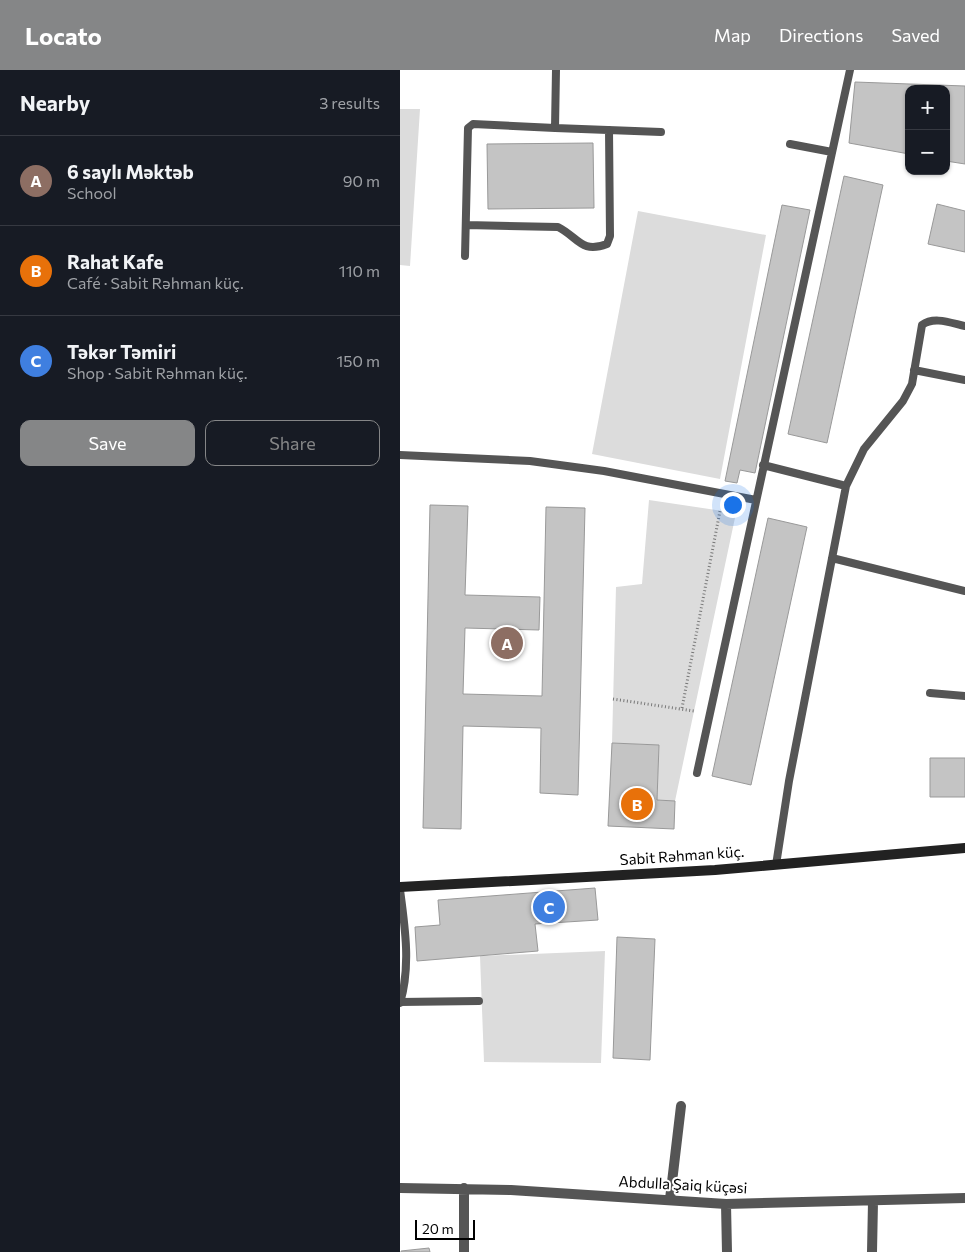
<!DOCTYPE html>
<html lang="en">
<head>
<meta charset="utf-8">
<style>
	body { margin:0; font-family:Commissioner,sans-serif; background:#20242c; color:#f1f3f6 }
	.controls { position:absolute; right:15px; top:15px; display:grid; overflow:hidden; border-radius:10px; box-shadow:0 1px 4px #0004 }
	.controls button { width:45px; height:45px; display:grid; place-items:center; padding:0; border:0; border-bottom:1px solid #363941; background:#171b24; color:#f1f3f6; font:25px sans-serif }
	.scale { position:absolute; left:15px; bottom:12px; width:60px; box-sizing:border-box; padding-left:5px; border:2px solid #000; border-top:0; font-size:14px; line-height:18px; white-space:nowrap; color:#000; -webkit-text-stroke:4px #fff; paint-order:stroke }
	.you { position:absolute; left:332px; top:434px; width:18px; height:18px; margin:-12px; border:4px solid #fff; border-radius:50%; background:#1a73e8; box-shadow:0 0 0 8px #1a73e833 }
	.badge { display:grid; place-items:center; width:32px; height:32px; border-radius:50%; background:#858687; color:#fff; font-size:16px; font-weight:700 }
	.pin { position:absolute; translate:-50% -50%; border:2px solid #fff; box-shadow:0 1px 5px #0006 }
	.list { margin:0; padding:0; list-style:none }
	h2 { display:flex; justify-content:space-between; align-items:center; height:65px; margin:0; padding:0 20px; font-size:21px }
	h2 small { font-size:16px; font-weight:400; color:#9ea1a6 }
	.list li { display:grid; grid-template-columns:32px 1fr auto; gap:15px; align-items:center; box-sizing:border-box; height:90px; padding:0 20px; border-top:1px solid #363941 }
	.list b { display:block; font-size:19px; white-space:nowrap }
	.list p { margin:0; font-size:16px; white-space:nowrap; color:#9ea1a6 }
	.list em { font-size:16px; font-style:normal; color:#9ea1a6 }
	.actions { display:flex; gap:10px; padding:15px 20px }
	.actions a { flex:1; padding:11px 0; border:1px solid #858687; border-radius:10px; text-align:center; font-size:18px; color:#858687 }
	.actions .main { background:#858687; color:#fff }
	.map { position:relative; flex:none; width:565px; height:1182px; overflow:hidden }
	header { display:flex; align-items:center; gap:30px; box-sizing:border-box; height:70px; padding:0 25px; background:#858687; color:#fff }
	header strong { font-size:24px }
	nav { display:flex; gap:28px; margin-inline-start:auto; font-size:18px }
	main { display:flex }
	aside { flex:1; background:#171b24 }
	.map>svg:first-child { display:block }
</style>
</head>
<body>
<header>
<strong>Locato</strong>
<nav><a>Map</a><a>Directions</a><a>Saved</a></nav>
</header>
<main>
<aside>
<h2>Nearby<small>3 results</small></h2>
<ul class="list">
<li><span class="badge" style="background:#8d6e63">A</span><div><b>6 saylı Məktəb</b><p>School</p></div><em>90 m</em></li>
<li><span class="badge" style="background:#e8710a">B</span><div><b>Rahat Kafe</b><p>Café · Sabit Rəhman küç.</p></div><em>110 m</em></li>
<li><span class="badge" style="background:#3f7fe0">C</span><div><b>Təkər Təmiri</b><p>Shop · Sabit Rəhman küç.</p></div><em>150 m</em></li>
</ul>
<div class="actions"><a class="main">Save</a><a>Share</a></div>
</aside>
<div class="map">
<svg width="565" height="1182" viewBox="0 0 565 1182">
	<rect width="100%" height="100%" fill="#fff"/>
	<path fill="#dcdcdc" d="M 0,39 L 20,39 L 10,196 L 0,195 Z
		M 238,141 L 366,165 L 320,409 L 192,384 Z
		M 249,430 L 336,443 L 275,731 L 257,730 L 259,675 L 212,673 L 216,517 L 242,514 Z
		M 205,881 L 201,993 L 84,992 L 80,886 Z"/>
	<path fill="#c4c4c4" stroke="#999" d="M 455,12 L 565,16 L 565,94 L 546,91 L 546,19 L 509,19 L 509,84 L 449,73 Z
		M 193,73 L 194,138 L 88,139 L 87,74 Z
		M 444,106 L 483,115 L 427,373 L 388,364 Z
		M 537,134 L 565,141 L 565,182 L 528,174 Z
		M 382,135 L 410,140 L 355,403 L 340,400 L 337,413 L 325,411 Z
		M 30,435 L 68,436 L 65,525 L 140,527 L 139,560 L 65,558 L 63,624 L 142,626 L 146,437 L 185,438 L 178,725 L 140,723 L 141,658 L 63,656 L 61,759 L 23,758 Z
		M 368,448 L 407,457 L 351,715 L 312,706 Z
		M 212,673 L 259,675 L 257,730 L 275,731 L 274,759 L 208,756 Z
		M 530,688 L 565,688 L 565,727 L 530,727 Z
		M 195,818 L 198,850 L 135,854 L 138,881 L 17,891 L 15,857 L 40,855 L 38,830 Z
		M 217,867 L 255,869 L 250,990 L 213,988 Z
		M 29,1178 L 30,1182 L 1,1182 L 1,1181 Z"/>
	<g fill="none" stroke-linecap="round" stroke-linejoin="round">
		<path stroke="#777" stroke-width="3" stroke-dasharray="1 2.5" stroke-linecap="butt" d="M 213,629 L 294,641
			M 282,638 L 320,441"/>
		<path stroke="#555" stroke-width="8" d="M 155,58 L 261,62
			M 390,74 L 432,82
			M 66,155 L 158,157 C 178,167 181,184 207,174 L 210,166 L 209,60
			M 65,186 L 68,58 L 73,54 L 155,58 L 156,0
			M 514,300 L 565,310
			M 0,385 L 130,391 L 204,401 L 356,430
			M 363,395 L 446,416
			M 432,488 L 565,521
			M 530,623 L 565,626
			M 297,703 L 450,0
			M 376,795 L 389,711 L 446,416 L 464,379 L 503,331 L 512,314 L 522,255 C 534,246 551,253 565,256
			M 0,820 C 5,857 11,897 0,933
			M 0,932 L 79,931"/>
		<path stroke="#555" stroke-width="10" d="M 0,1118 L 111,1120 L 326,1134 L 565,1128
			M 64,1118 L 64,1182
			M 270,1129 L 281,1036
			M 326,1134 L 327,1182
			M 472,1182 L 473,1132"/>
		<path stroke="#222" stroke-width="10" d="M 0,817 L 315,800 L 565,778"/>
	</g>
	<g text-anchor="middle" stroke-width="4" stroke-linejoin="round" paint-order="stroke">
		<g font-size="15" fill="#000" stroke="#fff">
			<text transform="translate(282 786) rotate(-4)" y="5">Sabit Rəhman küç.</text>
			<text transform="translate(283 1115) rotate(3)" y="5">Abdulla Şaiq küçəsi</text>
		</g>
	</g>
</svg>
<div class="controls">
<button>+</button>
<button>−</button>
</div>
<div class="scale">20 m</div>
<div class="you"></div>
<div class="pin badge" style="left:107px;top:573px;background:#8d6e63">A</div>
<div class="pin badge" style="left:237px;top:734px;background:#e8710a">B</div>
<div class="pin badge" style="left:149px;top:837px;background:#3f7fe0">C</div>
</div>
</main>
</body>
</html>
